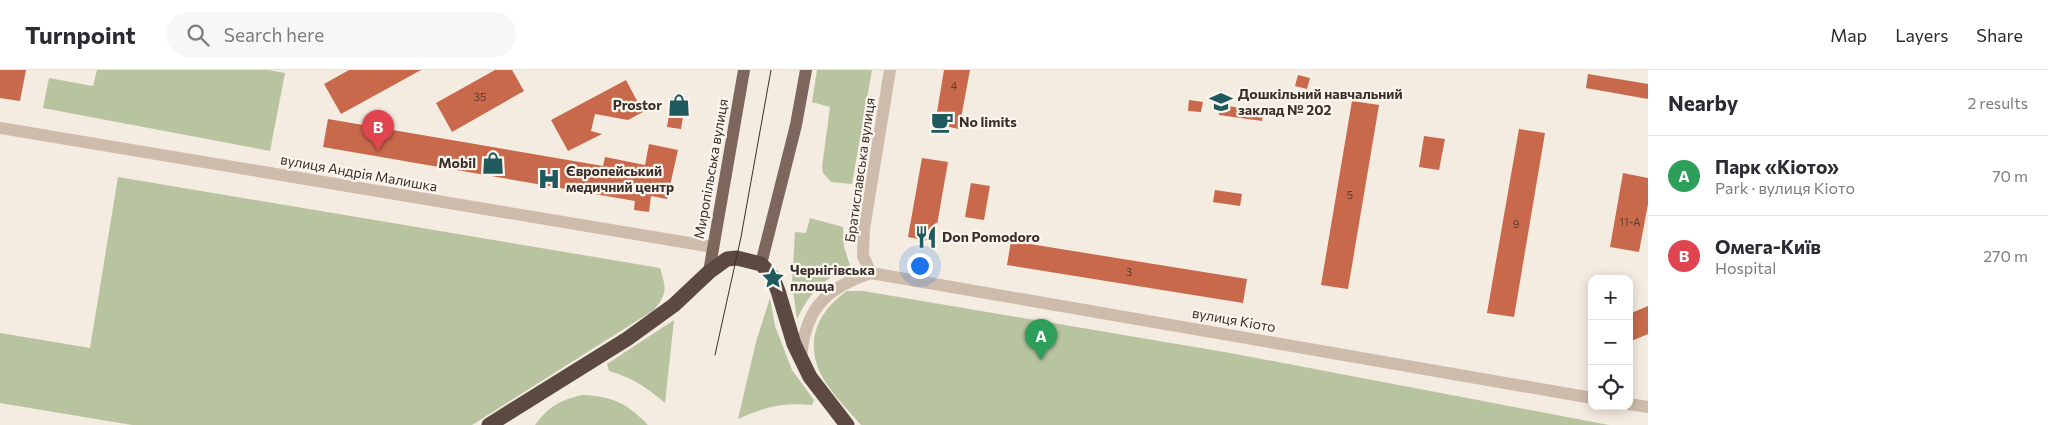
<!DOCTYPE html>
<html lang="en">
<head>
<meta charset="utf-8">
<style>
	body { margin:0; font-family:Commissioner,sans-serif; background:#f7f7f7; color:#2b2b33 }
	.controls { position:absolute; right:15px; bottom:15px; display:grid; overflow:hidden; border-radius:10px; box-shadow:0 2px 12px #0003 }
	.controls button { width:45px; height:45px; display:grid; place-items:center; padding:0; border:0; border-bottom:1px solid #e1e1e2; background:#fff; color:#2b2b33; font:25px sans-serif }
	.you { position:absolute; left:919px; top:195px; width:18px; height:18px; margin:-12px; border:4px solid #fff; border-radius:50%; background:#1a73e8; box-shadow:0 0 0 8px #1a73e833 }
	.badge { display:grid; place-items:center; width:32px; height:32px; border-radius:50%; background:#1f5a5e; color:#fff; font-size:16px; font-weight:700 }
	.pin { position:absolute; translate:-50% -41px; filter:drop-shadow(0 1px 2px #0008) }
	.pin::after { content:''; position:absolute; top:26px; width:18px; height:15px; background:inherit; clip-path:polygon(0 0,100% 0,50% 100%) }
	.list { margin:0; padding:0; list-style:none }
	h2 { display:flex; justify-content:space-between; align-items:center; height:65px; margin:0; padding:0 20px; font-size:21px }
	h2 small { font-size:16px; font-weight:400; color:#7c7c81 }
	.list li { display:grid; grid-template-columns:32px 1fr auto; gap:15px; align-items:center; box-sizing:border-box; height:80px; padding:0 20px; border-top:1px solid #e1e1e2 }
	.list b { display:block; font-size:19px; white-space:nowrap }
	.list p { margin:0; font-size:16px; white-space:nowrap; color:#7c7c81 }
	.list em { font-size:16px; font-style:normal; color:#7c7c81 }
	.icon { flex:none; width:28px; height:28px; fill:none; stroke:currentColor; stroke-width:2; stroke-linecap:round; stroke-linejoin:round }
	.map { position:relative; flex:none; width:1648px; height:355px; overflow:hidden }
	header { display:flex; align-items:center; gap:30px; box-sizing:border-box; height:70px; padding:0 25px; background:#fff; border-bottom:1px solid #e1e1e2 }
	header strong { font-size:24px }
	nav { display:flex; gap:28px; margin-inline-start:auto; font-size:18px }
	.search { width:350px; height:45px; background:#f7f7f7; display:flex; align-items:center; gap:12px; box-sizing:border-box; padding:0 18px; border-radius:28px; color:#7c7c81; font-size:19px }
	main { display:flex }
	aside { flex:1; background:#fff }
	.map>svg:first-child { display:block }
</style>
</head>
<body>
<header>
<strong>Turnpoint</strong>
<div class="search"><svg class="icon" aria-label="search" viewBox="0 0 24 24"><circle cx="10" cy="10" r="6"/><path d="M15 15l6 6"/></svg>Search here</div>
<nav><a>Map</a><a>Layers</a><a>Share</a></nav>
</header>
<main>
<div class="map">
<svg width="1648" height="355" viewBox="0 0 1648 355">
	<rect width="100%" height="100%" fill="#f4ebe1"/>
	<path fill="#b8c4a0" d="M 97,0 L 268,0 L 285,3 L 270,81 L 43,38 L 49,8 L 93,16 Z
		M 817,0 L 872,0 L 852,114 L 831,112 L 823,103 L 822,97 L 830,37 L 812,32 Z
		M 118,107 L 660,198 C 666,218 668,223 654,240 L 472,355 L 132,355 L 0,333 L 0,263 L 90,278 Z
		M 810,148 L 843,157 L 844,177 L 850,195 C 822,212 812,219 797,249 L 792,213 L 795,162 L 806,163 Z
		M 847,221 L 863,221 L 1230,283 L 1609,355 L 861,355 C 849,341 836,328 826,313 C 803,278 814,244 847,221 Z
		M 770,228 L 775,256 L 792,300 L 814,330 L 812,335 C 782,332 765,337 738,349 L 756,272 Z
		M 674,250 L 665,333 C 646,317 633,308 609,301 L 607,294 Z
		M 582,325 C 612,326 627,333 648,355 L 535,355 C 549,336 559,331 582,325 Z"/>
	<path fill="#c8694b" d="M 0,0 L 26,0 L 20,31 L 0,28 Z
		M 349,0 L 421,0 L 341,44 L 324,14 Z
		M 495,0 L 512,0 L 524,21 L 452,62 L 436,33 Z
		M 944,0 L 970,0 L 959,59 L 935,54 Z
		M 1588,4 L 1648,14 L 1648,29 L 1586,18 Z
		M 1298,5 L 1310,8 L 1307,19 L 1295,16 Z
		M 626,10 L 643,42 L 628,50 L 595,44 L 591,61 L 602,64 L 568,81 L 551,50 Z
		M 672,27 L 686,29 L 681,59 L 667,57 Z
		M 1189,30 L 1203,32 L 1201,42 L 1188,41 Z
		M 1352,31 L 1379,35 L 1348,219 L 1321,215 Z
		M 1220,35 L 1263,41 L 1262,51 L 1219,45 Z
		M 328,49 L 603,96 L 605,87 L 645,95 L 649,74 L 678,80 L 667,129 L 651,126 L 649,142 L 634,140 L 635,131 L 323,77 Z
		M 1519,59 L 1545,63 L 1514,247 L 1487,243 Z
		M 1424,66 L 1445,69 L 1439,100 L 1419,97 Z
		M 922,88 L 948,92 L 934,172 L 908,167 Z
		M 1623,103 L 1648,108 L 1648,134 L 1639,182 L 1610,177 Z
		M 971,113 L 990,116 L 984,150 L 965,147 Z
		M 1215,120 L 1242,124 L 1240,136 L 1213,132 Z
		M 1011,171 L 1247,209 L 1243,233 L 1007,195 Z
		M 1648,236 L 1648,264 L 1629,272 L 1629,244 Z"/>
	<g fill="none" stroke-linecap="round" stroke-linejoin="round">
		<path stroke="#cdbbac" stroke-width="12" d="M 0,58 L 713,177
			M 871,203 L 863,186 L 864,159 L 890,0
			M 801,290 C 804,240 825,218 871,203 L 1592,328
			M 1629,334 L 1648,337"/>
		<path stroke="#7d675c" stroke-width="12" d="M 761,194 L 796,55 L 806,0
			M 709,202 L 744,0"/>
		<path stroke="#5c4a42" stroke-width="15" d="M 489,355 L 627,269 L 674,235 L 709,202 L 727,189 L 737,188 L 761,194 L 772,206 L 778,221 L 794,274 L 810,307 L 847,355"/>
		<path stroke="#3b302b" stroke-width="1" d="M 715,285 L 741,167 L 771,0"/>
	</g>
	<defs>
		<symbol id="school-bare" viewBox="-9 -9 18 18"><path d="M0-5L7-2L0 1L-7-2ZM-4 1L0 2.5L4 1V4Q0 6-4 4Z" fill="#1f5a5e" stroke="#fbf5ee" stroke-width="2.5" paint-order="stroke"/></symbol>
		<symbol id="shop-bare" viewBox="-9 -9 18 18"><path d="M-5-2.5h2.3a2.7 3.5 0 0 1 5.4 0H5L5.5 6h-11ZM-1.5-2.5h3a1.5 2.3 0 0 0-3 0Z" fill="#1f5a5e" stroke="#fbf5ee" stroke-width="2.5" paint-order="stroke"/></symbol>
		<symbol id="cafe-bare" viewBox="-9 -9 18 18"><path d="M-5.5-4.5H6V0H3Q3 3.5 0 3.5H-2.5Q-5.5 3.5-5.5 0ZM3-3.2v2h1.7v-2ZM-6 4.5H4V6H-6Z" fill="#1f5a5e" stroke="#fbf5ee" stroke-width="2.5" paint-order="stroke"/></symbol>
		<symbol id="hospital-bare" viewBox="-9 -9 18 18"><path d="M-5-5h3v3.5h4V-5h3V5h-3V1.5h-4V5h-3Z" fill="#1f5a5e" stroke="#fbf5ee" stroke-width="2.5" paint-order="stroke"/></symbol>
		<symbol id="restaurant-bare" viewBox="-9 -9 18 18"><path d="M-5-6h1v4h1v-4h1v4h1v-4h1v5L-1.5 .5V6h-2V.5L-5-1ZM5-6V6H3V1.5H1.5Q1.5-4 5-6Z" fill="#1f5a5e" stroke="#fbf5ee" stroke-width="2.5" paint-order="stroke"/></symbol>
		<symbol id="sight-bare" viewBox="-9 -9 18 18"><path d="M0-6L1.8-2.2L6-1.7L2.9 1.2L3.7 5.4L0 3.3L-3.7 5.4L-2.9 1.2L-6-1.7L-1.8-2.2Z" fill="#1f5a5e" stroke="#fbf5ee" stroke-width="2.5" paint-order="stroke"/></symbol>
	</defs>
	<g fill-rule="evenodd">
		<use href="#school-bare" x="1205" y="16" width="32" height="32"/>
		<use href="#shop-bare" x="663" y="19" width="32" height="32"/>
		<use href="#cafe-bare" x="926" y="36" width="32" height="32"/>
		<use href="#shop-bare" x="477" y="77" width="32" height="32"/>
		<use href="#hospital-bare" x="533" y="93" width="32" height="32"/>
		<use href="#restaurant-bare" x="910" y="151" width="32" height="32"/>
		<use href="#sight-bare" x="757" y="192" width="32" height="32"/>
	</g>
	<g text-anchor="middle" stroke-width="4.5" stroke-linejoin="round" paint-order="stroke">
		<g font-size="11" fill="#5e3e33">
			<text x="954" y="20">4</text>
			<text x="480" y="31">35</text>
			<text x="1350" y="129">5</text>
			<text x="1630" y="156">11-А</text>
			<text x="1516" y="158">9</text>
			<text x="1129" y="206">3</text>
		</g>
		<g font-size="14" font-weight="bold" fill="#3b302b" stroke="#fbf5ee" text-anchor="start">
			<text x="1238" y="29">Дошкільний навчальний<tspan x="1238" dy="16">заклад № 202</tspan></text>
			<text x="662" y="40" text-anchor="end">Prostor</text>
			<text x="959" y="57">No limits</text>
			<text x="476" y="98" text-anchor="end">Mobil</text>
			<text x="566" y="106">Європейський<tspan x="566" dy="16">медичний центр</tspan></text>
			<text x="942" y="172">Don Pomodoro</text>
			<text x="790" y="205">Чернігівська<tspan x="790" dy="16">площа</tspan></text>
		</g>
		<g font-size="14" fill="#3b302b" stroke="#fbf5ee">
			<text transform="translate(711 99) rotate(-80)" y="5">Миропільська вулиця</text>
			<text transform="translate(860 100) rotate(-82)" y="5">Братиславська вулиця</text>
			<text transform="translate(359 103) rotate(10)" y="5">вулиця Андрія Малишка</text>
			<text transform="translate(1234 250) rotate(10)" y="5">вулиця Кіото</text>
		</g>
	</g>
</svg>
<div class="controls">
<button>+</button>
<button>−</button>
<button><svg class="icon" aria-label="locate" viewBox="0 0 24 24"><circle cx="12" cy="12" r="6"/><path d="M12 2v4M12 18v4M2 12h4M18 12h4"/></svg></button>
</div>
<div class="you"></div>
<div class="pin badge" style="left:1041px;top:290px;background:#2e9e5b">A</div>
<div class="pin badge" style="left:378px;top:81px;background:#e0444e">B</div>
</div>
<aside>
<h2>Nearby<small>2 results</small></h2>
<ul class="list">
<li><span class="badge" style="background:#2e9e5b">A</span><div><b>Парк «Кіото»</b><p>Park · вулиця Кіото</p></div><em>70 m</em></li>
<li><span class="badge" style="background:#e0444e">B</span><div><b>Омега-Київ</b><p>Hospital</p></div><em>270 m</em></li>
</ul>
</aside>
</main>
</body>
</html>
